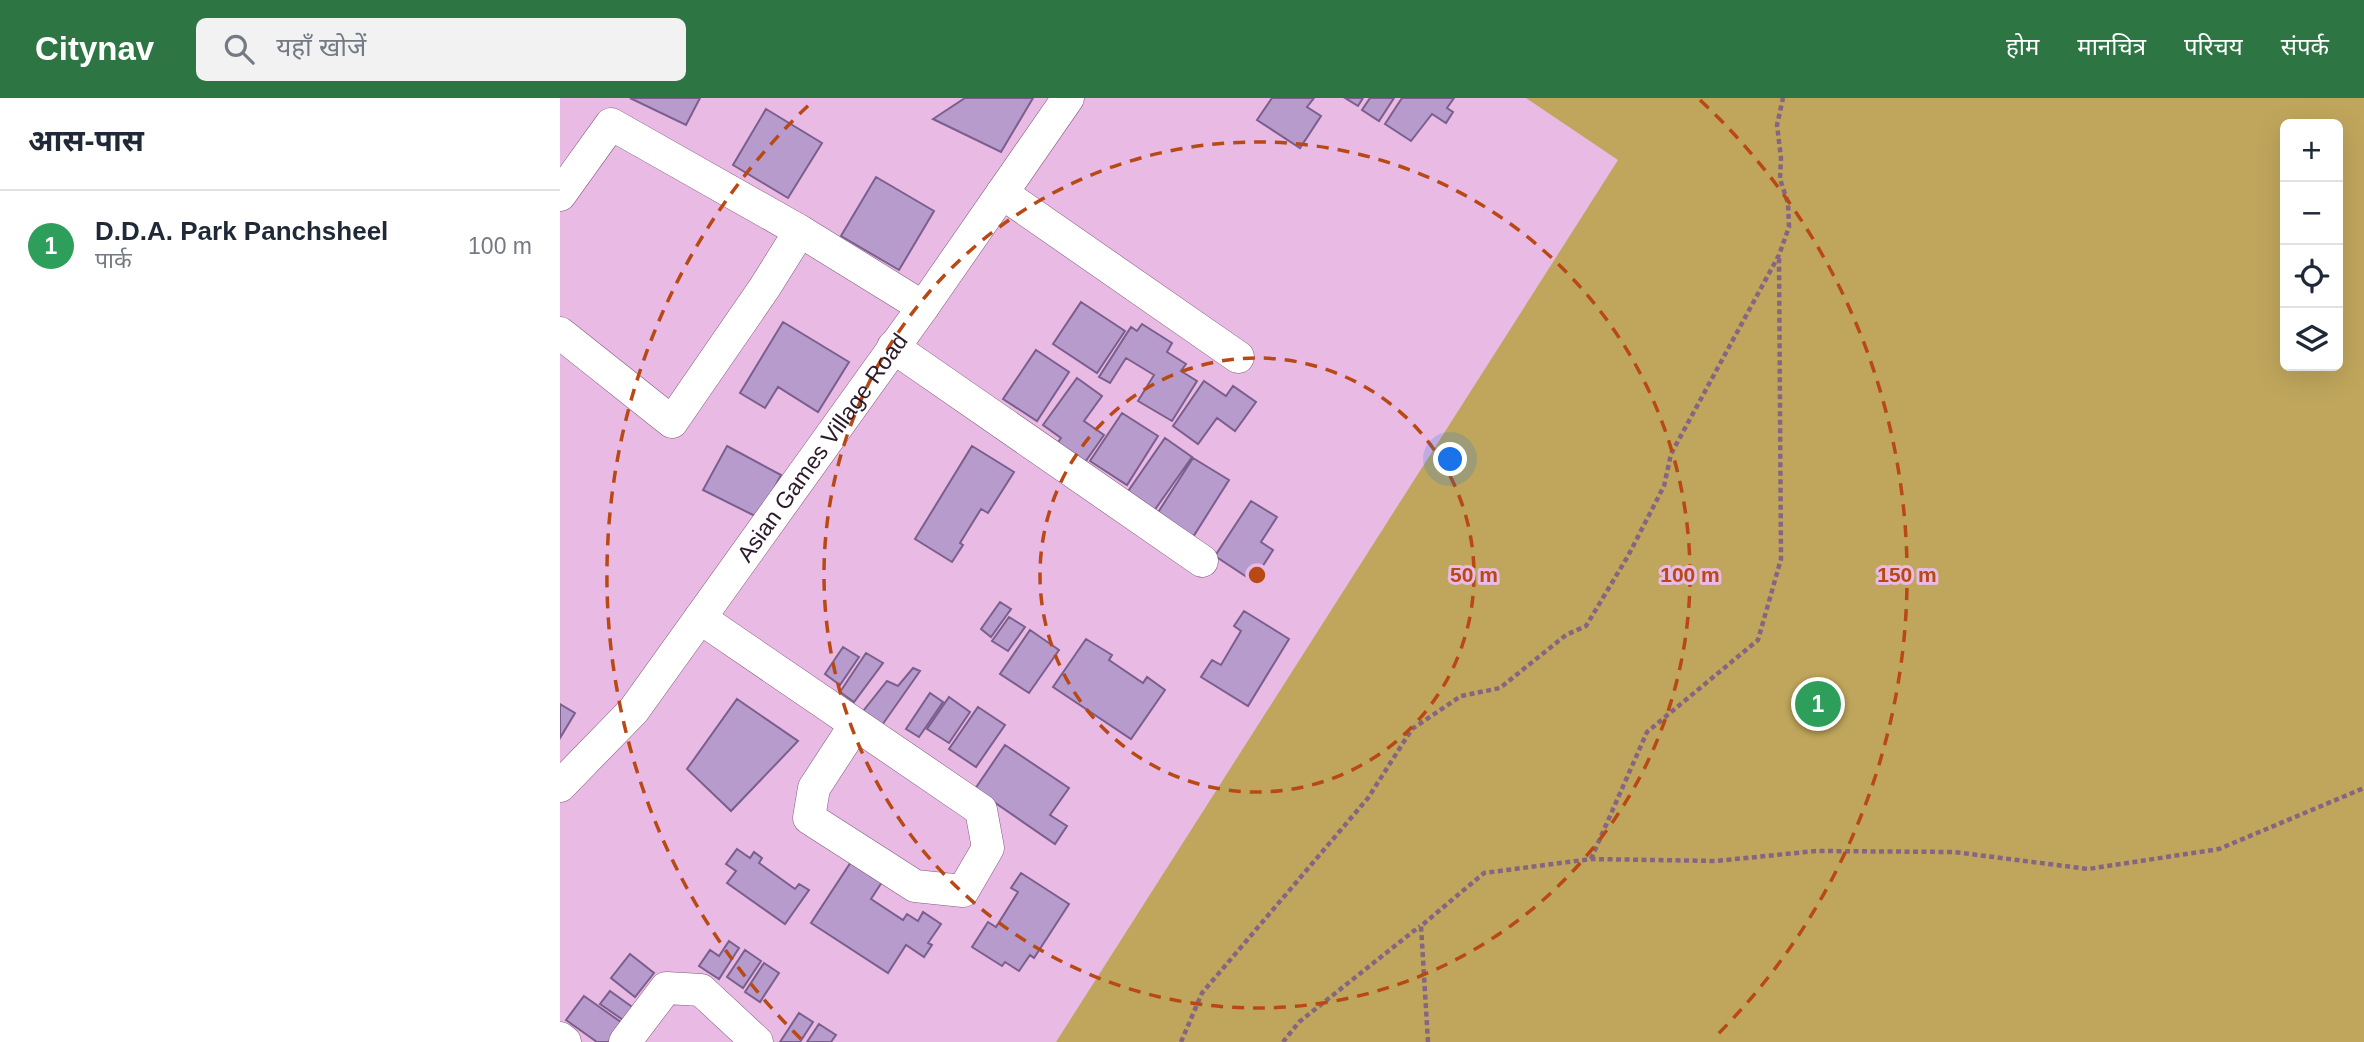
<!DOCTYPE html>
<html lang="hi">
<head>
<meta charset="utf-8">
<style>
	body { margin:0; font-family:Helvetica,"Noto Sans Devanagari",sans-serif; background:#f2f2f3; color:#1f2937 }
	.controls { position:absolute; right:21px; top:21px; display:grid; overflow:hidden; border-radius:10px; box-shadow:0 7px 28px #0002 }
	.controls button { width:63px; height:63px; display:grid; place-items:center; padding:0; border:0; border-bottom:2px solid #e0e1e3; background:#fff; color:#1f2937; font:35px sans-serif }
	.you { position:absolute; left:891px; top:362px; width:24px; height:24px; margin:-18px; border:5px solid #fff; border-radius:50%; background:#1a73e8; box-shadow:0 0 0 10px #1a73e833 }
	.badge { display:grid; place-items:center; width:46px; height:46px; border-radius:50%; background:#2d7643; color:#fff; font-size:23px; font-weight:700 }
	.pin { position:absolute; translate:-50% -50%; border:4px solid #fff; box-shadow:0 2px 7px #0006 }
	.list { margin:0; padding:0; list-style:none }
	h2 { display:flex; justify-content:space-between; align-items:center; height:91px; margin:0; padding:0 28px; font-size:30px }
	h2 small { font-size:23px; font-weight:400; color:#747a83 }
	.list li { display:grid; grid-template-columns:46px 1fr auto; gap:21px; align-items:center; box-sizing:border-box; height:112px; padding:0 28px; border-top:2px solid #e0e1e3 }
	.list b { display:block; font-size:26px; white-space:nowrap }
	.list p { margin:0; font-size:23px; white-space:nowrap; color:#747a83 }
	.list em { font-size:23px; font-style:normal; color:#747a83 }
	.icon { flex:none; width:38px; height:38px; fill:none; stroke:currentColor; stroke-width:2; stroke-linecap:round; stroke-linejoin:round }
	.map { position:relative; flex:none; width:1804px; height:944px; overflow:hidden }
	header { display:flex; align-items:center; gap:42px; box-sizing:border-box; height:98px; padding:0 35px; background:#2d7643; color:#fff }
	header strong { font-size:33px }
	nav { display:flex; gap:38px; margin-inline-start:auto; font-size:24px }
	.search { width:490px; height:63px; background:#f2f2f3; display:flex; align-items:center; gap:18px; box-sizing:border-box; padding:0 24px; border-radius:10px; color:#747a83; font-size:26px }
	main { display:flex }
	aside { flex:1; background:#fff }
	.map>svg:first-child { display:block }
</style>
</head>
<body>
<header>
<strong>Citynav</strong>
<div class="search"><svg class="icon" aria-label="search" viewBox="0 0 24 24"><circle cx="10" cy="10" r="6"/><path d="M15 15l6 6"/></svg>यहाँ खोजें</div>
<nav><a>होम</a><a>मानचित्र</a><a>परिचय</a><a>संपर्क</a></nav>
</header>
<main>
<aside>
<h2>आस-पास<small></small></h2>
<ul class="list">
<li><span class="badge" style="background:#2e9e5b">1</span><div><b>D.D.A. Park Panchsheel</b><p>पार्क</p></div><em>100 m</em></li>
</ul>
</aside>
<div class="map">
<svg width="1804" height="944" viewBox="0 0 1804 944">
	<rect width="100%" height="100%" fill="#e9bae3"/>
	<path fill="#c0a65c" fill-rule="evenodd" d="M 966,0 L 1804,0 L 1804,944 L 496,944 L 1058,62 ZM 1725,26 L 1778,26 L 1778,268 L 1725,268 Z"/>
	<path fill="#b79bcc" stroke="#7a5f8d" stroke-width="2" d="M 70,0 L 140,0 L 126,27 Z
		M 405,0 L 473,0 L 441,54 L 373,21 Z
		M 712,0 L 754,0 L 747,9 L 761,18 L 740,50 L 697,22 Z
		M 785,0 L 803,0 L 798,8 Z
		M 810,0 L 834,0 L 819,23 L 802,12 Z
		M 842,0 L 894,0 L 887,10 L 893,14 L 886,25 L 872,16 L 851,43 L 825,26 Z
		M 206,11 L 262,45 L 228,100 L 173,67 Z
		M 316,79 L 374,113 L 339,172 L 281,138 Z
		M 521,204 L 565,233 L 537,275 L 493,246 Z
		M 223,224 L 289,264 L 258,314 L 218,289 L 205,310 L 180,295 Z
		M 582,226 L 612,245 L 607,254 L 626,266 L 621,273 L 637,283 L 612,323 L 578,303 L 594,277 L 566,260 L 550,285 L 539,279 L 571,229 L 577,233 Z
		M 476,252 L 509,274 L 477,323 L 443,301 Z
		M 517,280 L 542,298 L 524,323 L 544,337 L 523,367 L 496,347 L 501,340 L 483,327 Z
		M 644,283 L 666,298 L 673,288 L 696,304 L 675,333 L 657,320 L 638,346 L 613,328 Z
		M 562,315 L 598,338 L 567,387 L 530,363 Z
		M 605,340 L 632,359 L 589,420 L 562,402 Z
		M 167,348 L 221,377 L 199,420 L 143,392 Z
		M 412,348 L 454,374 L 428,415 L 421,411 L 400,445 L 403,447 L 392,464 L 355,441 Z
		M 633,360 L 669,382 L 633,439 L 597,416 Z
		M 691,403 L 717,419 L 701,444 L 713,452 L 693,483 L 655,458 Z
		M 440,504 L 451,511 L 431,539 L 421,531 Z
		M 684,513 L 729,541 L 688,608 L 641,579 L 652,562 L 661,567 L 681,533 L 674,528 Z
		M 449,519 L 465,529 L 448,553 L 432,543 Z
		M 470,532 L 499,552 L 469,595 L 440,576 Z
		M 526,541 L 552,557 L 549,562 L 583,585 L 587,579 L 605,592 L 571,641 L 493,589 Z
		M 283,549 L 299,559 L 280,587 L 265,576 Z
		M 306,555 L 323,565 L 294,604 L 280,594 Z
		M 353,570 L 360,573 L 320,630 L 300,617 L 327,583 L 338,588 Z
		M 370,595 L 383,604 L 359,639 L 346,631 Z
		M 389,599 L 410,614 L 389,645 L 367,631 Z
		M 177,601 L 238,643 L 171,713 L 127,671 Z
		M 0,606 L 15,615 L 0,640 Z
		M 418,609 L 445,627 L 416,669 L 389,651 Z
		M 445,647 L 509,690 L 490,717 L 507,728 L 495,746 L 415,691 Z
		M 177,751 L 190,760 L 194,754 L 202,760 L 199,765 L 235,791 L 239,786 L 249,792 L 225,826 L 167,785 L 176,773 L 166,766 Z
		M 291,764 L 322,784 L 311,801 L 343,822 L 347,816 L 358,823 L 363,814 L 381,826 L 368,845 L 372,847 L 364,859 L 346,847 L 328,875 L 251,825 Z
		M 461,775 L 509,806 L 474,860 L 470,857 L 459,873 L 445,864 L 442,868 L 412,849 L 428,824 L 436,829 L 458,794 L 451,790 Z
		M 169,843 L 179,850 L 159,881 L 139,868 L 150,852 L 159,858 Z
		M 185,852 L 201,863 L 183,890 L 167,879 Z
		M 70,856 L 94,875 L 75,899 L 51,880 Z
		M 204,865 L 219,875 L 200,904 L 185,894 Z
		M 50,893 L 75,911 L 66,924 L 40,906 Z
		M 24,898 L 65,927 L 53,944 L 37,944 L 6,922 Z
		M 239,915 L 253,924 L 240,944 L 220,944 Z
		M 259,926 L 276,937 L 271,944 L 247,944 Z"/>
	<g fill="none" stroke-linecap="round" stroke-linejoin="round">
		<defs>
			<g id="street">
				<path d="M 442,95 L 678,259"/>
				<path d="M 0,97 L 51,26 L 240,133 L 363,209"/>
				<path d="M 0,235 L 112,324 L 205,189 L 240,133"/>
				<path d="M 333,249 L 642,463"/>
				<path d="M 140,520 L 421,712 L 428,750 L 403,793 L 355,788 L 249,720 L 254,690 L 295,627"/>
				<path id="s1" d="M 0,688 L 74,612 L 363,209 L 508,0"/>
				<path d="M 0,940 L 5,944"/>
				<path d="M 65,944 L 106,890 L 141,892 L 197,944"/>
			</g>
		</defs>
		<use href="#street" stroke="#80577c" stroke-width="33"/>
		<path stroke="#856581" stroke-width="4.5" stroke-dasharray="5 3.5" stroke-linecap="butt" d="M 1031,761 L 1087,634 L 1198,542 L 1221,461 L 1219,158
			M 621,944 L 642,895 L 808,700 L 852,631 L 901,598 L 940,590 L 1006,537 L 1026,528 L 1068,458 L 1104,388 L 1111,356 L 1219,157 L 1229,129 L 1228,105 L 1220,81 L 1221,60 L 1217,27 L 1223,0
			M 723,944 L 739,924 L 860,828
			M 868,944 L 861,828 L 924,775 L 1031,761 L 1156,763 L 1256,753 L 1394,754 L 1528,771 L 1659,751 L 1804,690"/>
		<use href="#street" stroke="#fff" stroke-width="32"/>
	</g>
	<g fill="none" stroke="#b94914" stroke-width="3.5" stroke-dasharray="12 9">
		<circle cx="697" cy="477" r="217"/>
		<circle cx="697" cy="477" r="433"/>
		<path d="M241 941A650 650 0 0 1 254 2M1140 2A650 650 0 0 1 1153 941"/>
	</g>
	<g text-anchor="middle" stroke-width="6" stroke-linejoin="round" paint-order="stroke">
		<g font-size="23" fill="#2c1a2a" stroke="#e9bae3">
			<text dy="8" stroke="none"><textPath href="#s1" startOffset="429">Asian Games Village Road</textPath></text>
		</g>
	</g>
	<circle cx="697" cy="477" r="10" fill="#b94914" stroke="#e9bae3" stroke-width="3.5"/>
	<g font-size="21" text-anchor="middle" font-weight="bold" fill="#b94914" stroke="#e9bae3" stroke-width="6" stroke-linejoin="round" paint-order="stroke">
		<text x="914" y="484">50 m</text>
		<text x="1130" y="484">100 m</text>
		<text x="1347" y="484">150 m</text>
	</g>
</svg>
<div class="controls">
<button>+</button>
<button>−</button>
<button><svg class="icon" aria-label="locate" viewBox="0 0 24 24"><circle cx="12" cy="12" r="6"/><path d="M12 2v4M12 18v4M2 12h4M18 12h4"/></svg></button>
<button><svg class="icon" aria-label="layers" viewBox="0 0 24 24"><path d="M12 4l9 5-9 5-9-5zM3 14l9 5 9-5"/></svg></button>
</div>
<div class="you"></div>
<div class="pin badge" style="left:1258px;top:606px;background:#2e9e5b">1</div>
</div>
</main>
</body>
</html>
